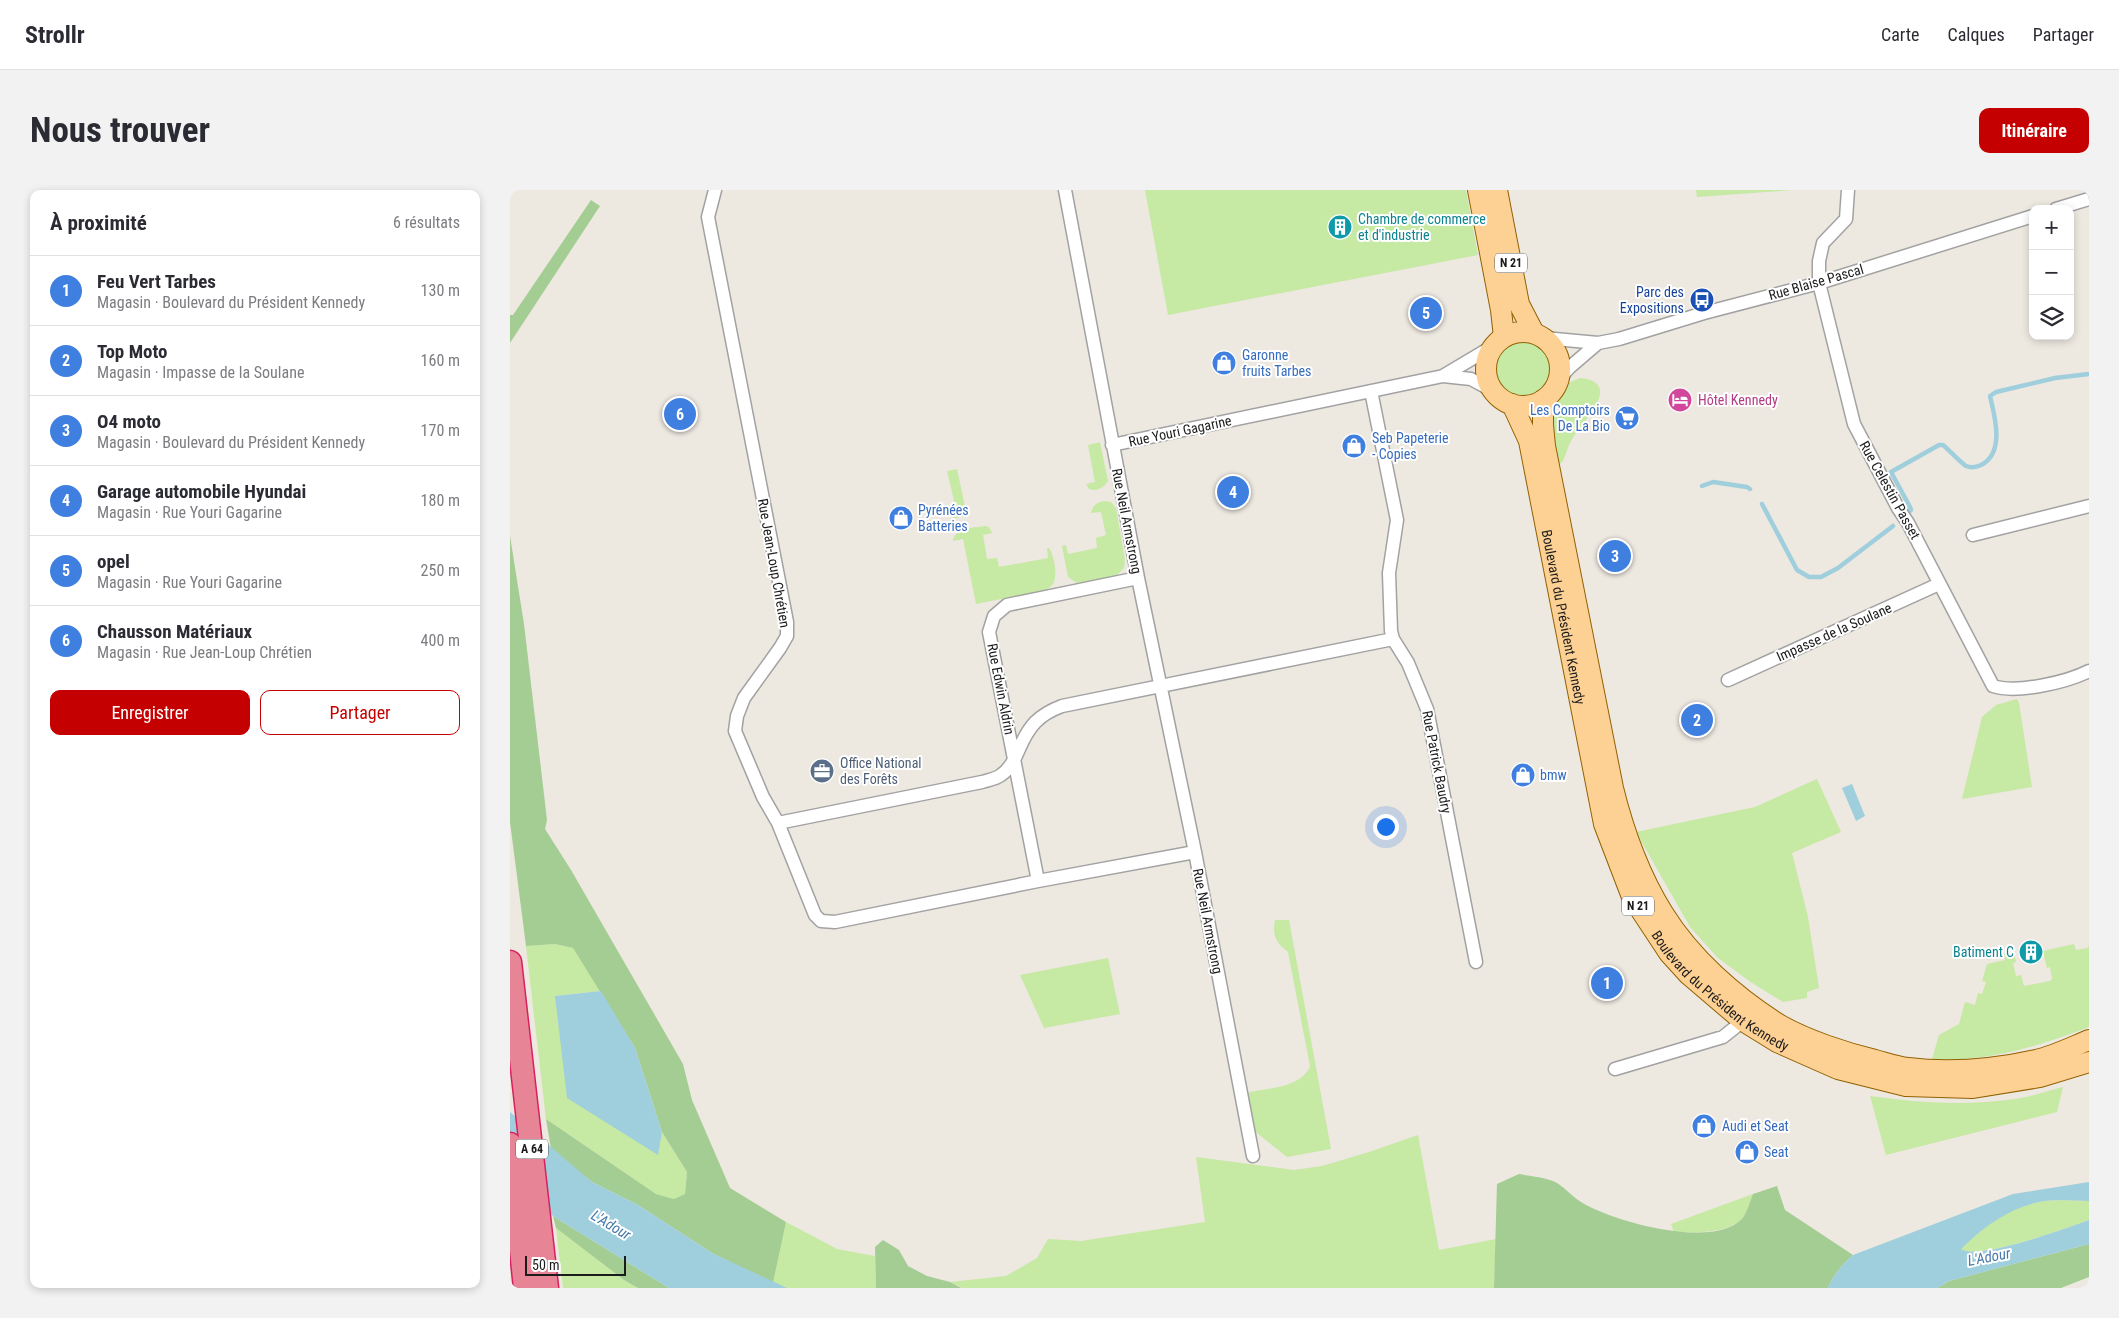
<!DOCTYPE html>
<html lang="fr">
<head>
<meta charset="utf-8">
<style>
	body { margin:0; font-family:"Roboto Condensed",sans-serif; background:#f2f2f3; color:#2b2b33 }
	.controls { position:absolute; right:15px; top:15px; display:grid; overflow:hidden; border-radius:10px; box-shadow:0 2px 8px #0003 }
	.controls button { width:45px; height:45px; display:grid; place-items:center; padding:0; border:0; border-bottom:1px solid #e1e1e2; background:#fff; color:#2b2b33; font:25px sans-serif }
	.scale { position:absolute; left:15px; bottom:12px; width:101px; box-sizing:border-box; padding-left:5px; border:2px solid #1b1b1b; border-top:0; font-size:14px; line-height:18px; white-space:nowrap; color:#1b1b1b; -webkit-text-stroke:4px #fff; paint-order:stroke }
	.you { position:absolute; left:875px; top:636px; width:18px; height:18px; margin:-12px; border:4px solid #fff; border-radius:50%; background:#1a73e8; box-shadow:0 0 0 8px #1a73e833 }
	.badge { display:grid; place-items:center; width:32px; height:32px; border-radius:50%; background:#c50000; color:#fff; font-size:16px; font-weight:700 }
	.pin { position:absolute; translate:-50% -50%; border:2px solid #fff; box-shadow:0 1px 5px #0006 }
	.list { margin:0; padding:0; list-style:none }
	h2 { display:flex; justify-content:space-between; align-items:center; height:65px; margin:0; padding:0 20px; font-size:21px }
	h2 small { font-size:16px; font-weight:400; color:#7c7c81 }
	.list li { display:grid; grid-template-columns:32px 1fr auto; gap:15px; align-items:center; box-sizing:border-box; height:70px; padding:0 20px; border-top:1px solid #e1e1e2 }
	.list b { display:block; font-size:19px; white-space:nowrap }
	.list p { margin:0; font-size:16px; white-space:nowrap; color:#7c7c81 }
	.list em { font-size:16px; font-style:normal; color:#7c7c81 }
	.actions { display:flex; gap:10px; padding:15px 20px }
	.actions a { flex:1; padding:11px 0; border:1px solid #c50000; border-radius:10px; text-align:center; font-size:18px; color:#c50000 }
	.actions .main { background:#c50000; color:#fff }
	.icon { flex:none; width:28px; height:28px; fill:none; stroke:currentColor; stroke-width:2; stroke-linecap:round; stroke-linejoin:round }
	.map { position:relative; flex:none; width:1579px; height:1098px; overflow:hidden; border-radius:10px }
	header { display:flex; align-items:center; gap:30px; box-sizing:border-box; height:70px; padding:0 25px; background:#fff; border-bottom:1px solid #e1e1e2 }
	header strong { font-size:24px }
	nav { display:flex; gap:28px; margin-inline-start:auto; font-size:18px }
	.intro { display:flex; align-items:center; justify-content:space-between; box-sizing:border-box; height:120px; padding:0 30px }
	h1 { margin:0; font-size:35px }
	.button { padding:12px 22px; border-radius:10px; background:#c50000; color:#fff; font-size:18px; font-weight:700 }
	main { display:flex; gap:30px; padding:0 30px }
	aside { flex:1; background:#fff; border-radius:10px; box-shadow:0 2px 8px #0003 }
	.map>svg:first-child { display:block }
</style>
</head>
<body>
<header>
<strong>Strollr</strong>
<nav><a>Carte</a><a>Calques</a><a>Partager</a></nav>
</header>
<div class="intro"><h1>Nous trouver</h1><a class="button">Itinéraire</a></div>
<main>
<aside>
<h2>À proximité<small>6 résultats</small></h2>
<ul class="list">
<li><span class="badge" style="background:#3f7fe0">1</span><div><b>Feu Vert Tarbes</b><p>Magasin · Boulevard du Président Kennedy</p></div><em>130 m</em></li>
<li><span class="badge" style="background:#3f7fe0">2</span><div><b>Top Moto</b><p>Magasin · Impasse de la Soulane</p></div><em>160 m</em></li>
<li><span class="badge" style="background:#3f7fe0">3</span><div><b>O4 moto</b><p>Magasin · Boulevard du Président Kennedy</p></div><em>170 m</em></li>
<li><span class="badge" style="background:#3f7fe0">4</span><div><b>Garage automobile Hyundai</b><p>Magasin · Rue Youri Gagarine</p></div><em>180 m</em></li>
<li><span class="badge" style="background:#3f7fe0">5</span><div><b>opel</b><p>Magasin · Rue Youri Gagarine</p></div><em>250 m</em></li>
<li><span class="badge" style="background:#3f7fe0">6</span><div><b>Chausson Matériaux</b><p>Magasin · Rue Jean-Loup Chrétien</p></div><em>400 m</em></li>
</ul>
<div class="actions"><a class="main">Enregistrer</a><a>Partager</a></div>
</aside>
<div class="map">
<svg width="1579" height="1098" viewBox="0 0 1579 1098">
	<rect width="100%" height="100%" fill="#ede8e0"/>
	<path fill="#c6e9a3" d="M 635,0 L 956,0 L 968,65 L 658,125 Z
		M 1186,0 L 1283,0 L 1187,7 Z
		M985 179a28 28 0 1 1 56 0a28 28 0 1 1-56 0Z
		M 1070,188 C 1116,193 1070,233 1061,251 C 1056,259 1056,270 1049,275 C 1039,238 1039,228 1056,194 Z
		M 590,252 L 598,291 C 593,298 587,302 579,299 L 576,294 L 585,292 L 578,255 Z
		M 447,279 L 457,326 L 444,328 L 438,325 L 437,321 L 446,319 L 437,281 Z
		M 595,311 L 601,312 L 606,318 L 615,370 L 614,378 L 606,386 L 567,393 L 558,387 L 552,356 L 556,355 L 558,364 L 587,358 L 586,348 L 596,345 L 591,322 L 581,323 C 583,315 587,312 595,311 Z
		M 475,336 L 479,337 L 482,343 L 473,345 L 477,369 L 487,368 L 489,377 L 538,368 L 537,358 L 539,358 C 544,365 548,386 543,394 C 541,397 537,399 533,401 L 466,414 L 453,349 L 443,351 C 445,337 464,338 475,336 Z
		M 1507,509 L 1509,513 L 1522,597 L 1452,609 L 1472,527 L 1486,515 Z
		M 1307,589 L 1331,642 L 1282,663 L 1298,727 L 1309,798 L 1297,802 L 1297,808 L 1273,812 L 1239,791 L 1208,768 L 1180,737 L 1126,642 L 1245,617 Z
		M 765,730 L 779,730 L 821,959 L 777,967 L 743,940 L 736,903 C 757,898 792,898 800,876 L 778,762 C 766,753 762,746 765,730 Z
		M 45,754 L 63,758 L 91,801 L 45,806 L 147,964 L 152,942 L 177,982 L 175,1004 L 164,1009 L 146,1004 L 36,929 L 16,756 Z
		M 1564,754 L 1566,760 L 1578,758 L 1579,754 L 1579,837 C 1542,851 1504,864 1464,868 C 1450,870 1436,869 1422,869 L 1429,845 L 1449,834 L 1455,812 L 1465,815 L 1468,803 L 1472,804 L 1476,792 L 1472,791 L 1477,774 L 1495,770 L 1494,764 L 1504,761 L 1506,772 L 1503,773 L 1506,786 L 1511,785 L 1514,796 L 1540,791 L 1542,789 L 1540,777 L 1537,778 L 1533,761 Z
		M 598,768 L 610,824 L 534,838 L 510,785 Z
		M 1553,897 L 1547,922 L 1376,965 L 1360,906 C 1408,913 1456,916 1505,909 C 1521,907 1537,901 1553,897 Z
		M 908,945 L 929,1060 L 986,1049 L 984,1098 L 452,1098 L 440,1092 L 496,1086 L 527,1068 L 538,1049 L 571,1051 L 695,1032 L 686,967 L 784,980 L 812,976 L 859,962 Z
		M 1243,1004 C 1240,1011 1238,1021 1234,1026 C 1219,1045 1185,1042 1164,1042 L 1161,1034 Z
		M 1579,1011 L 1579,1030 C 1556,1038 1468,1071 1450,1059 C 1473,1038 1498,1018 1529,1012 C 1545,1009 1563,1011 1579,1011 Z
		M 276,1032 L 327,1059 L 365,1066 L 366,1098 L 277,1098 L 263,1093 Z
		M 46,1038 L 114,1090 L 128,1098 L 53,1098 Z"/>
	<path fill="#a4cd93" d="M 81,10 L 90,16 L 0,153 L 0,125 L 3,125 Z
		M 0,346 L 14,434 L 37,630 L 35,639 L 61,680 L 173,874 L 182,910 L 220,998 L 276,1032 L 263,1093 L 202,1063 L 128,1015 L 82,992 L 41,959 L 36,929 L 146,1004 L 164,1009 L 175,1004 L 177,982 L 152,942 L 125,858 L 63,758 L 45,754 L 16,756 L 0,632 Z
		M 1009,984 C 1019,986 1033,987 1043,991 C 1053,995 1061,1006 1071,1012 C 1101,1031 1208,1062 1234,1026 C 1238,1020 1240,1011 1243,1004 L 1267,996 L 1275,1020 L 1343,1065 C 1332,1075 1323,1085 1318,1098 L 984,1098 L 987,994 Z
		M 43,1026 L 159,1098 L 128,1098 L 114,1090 L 46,1038 Z
		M 373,1050 L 389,1060 L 398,1076 L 417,1086 L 440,1092 L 451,1098 L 366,1098 L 365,1057 Z
		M 1579,1054 L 1579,1087 L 1551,1098 L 1427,1098 L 1439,1091 Z"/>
	<path fill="#9fcedc" d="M 1342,594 L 1355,626 L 1346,631 L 1332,598 Z
		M 91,801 L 125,858 L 152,942 L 148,965 L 57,908 L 45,806 Z
		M 0,922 L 82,992 L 128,1015 L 202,1063 L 277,1098 L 159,1098 L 43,1026 L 0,984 Z
		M 1579,992 L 1579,1011 C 1563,1011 1545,1009 1529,1012 C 1499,1018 1472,1038 1451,1059 C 1467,1071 1557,1038 1579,1030 L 1579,1054 L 1439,1091 L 1427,1098 L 1318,1098 C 1323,1085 1332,1075 1343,1065 L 1503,1004 Z"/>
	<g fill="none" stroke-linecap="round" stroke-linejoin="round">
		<path stroke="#9fcedc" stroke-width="4.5" d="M 1192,296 L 1203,292 L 1237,297 L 1240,299
			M 1252,314 L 1287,380 L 1299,387 L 1311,387 L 1328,378 L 1383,336
			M 1399,322 L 1401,320 L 1400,317 L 1381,282 L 1429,255 L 1433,255 C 1438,259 1452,274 1456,276 C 1461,278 1467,277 1471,275 C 1495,263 1485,227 1480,206 L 1486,202 L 1545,188 L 1579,184"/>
		<defs>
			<path id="minor" d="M 205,0 L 198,27 L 277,432 L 277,446 L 270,458 L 234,508 L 227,526 L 225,541 L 253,607 L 268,633 L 472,592 C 478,590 486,589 491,585 C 500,579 505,569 509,559 C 519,536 528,525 552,516 L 883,449
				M 555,0 L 628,388 L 685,662 L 743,966
				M 1338,0 L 1336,29 L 1313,53 L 1309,71 L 1309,93 L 1344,234 L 1388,318 L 1398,333 L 1483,496 C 1507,504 1557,492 1579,481
				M 1546,19 L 1579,9
				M 1034,148 L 1088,153 L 1109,149 L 1194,123 L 1309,93 L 1523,26
				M 933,186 L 980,158
				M 1048,190 L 1060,177 L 1088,153
				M 861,201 L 887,330 L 879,383 L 881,441 L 883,449 L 898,473 L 917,519 L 966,772
				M 602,255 L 933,186 L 961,189 L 983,201
				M 1463,345 L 1579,316
				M 1218,490 L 1429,394
				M 268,633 L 305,725 L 311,731 L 325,732 L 528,691 L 685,662
				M 528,691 L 479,442 L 484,426 L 497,415 L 628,388
				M 1105,879 L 1213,847 L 1233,831"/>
			<g id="primary">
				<path d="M 968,0 L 991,120 L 994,147"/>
				<path d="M 987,0 L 1009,114 L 1024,143"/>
				<circle cx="1013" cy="179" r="37"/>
				<path d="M 1033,210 L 1033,235 L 1035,256 L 1103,598 C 1114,643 1129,684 1153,723 C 1181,768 1225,807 1270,835 C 1296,850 1336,863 1365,870 C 1376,873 1387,877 1398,878 C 1440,883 1485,879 1526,870 C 1544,866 1562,857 1579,850"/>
				<path id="s1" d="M 1002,214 L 1019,251 L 1094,634 L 1122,707 L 1159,763 L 1179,785 L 1233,831 L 1267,852 L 1328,879 L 1396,896 L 1463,898 L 1530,887 L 1579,872"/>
			</g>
			<path id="motorway" d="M 0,772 L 37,1098
				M 0,954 L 15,1098"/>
		</defs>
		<use href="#minor" stroke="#a2a2a2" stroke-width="15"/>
		<use href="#primary" stroke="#916100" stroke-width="22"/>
		<use href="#motorway" stroke="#d7215f" stroke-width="25"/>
		<use href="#minor" stroke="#fff" stroke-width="12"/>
		<use href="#primary" stroke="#fdd094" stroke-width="20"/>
		<use href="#motorway" stroke="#e78597" stroke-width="22"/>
	</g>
	<defs>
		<symbol id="building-disc" viewBox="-11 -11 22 22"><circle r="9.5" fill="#0f9aa8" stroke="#fff"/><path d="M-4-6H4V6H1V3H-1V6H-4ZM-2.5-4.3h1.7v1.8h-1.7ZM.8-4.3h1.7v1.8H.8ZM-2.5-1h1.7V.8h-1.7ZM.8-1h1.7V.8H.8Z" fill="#fff"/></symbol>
		<symbol id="bus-disc" viewBox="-11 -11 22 22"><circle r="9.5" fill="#1a4fb4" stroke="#fff"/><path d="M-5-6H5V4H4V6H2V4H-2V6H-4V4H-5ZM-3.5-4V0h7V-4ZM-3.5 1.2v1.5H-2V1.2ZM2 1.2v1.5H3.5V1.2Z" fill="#fff"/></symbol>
		<symbol id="shop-disc" viewBox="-11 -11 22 22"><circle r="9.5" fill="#3f7fe0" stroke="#fff"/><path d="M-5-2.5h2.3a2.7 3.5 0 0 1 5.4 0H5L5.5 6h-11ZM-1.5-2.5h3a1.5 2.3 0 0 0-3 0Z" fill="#fff"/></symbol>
		<symbol id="hotel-disc" viewBox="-11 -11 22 22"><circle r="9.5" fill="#d1479c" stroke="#fff"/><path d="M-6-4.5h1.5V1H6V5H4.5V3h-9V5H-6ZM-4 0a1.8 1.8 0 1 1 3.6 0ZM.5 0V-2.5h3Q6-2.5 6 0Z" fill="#fff"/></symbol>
		<symbol id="supermarket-disc" viewBox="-11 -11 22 22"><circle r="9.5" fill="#3f7fe0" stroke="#fff"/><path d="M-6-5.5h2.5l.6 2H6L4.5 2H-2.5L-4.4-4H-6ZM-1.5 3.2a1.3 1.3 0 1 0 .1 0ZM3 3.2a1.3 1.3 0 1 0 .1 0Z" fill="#fff"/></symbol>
		<symbol id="office-disc" viewBox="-11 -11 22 22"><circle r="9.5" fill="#5c6f8a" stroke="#fff"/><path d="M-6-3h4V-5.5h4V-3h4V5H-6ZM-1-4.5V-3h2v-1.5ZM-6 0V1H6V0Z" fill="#fff"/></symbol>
	</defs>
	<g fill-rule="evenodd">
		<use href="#building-disc" x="816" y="23" width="28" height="28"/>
		<use href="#bus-disc" x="1178" y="96" width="28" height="28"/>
		<use href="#shop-disc" x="700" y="159" width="28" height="28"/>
		<use href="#hotel-disc" x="1156" y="196" width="28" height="28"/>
		<use href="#supermarket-disc" x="1103" y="214" width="28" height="28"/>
		<use href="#shop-disc" x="830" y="242" width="28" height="28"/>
		<use href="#shop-disc" x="377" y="314" width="28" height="28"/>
		<use href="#office-disc" x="298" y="567" width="28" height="28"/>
		<use href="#shop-disc" x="999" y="571" width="28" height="28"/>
		<use href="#building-disc" x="1507" y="748" width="28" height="28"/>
		<use href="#shop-disc" x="1180" y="922" width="28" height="28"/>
		<use href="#shop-disc" x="1223" y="948" width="28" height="28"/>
	</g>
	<g text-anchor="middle" stroke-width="4" stroke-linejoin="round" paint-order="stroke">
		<g fill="#fff" stroke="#5f5f5f" stroke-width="1">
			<rect x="985" y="63.5" width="32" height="19" rx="4"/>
			<rect x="1112" y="706.5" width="32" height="19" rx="4"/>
			<rect x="6" y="949.5" width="32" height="19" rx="4"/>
		</g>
		<g font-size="12" font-weight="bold" fill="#1b1b1b">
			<text x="1001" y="77">N 21</text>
			<text x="1128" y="720">N 21</text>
			<text x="22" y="963">A 64</text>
		</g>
		<g font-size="14" fill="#0d838f" stroke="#fff" text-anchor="start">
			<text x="848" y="34">Chambre de commerce<tspan x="848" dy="16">et d'industrie</tspan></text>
			<text x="1504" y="767" text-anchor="end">Batiment C</text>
		</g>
		<g font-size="14" fill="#1b1b1b" stroke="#fff">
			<text transform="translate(1306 92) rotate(-16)" y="5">Rue Blaise Pascal</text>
			<text transform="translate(670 241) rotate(-12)" y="5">Rue Youri Gagarine</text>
			<text transform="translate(1380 300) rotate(61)" y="5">Rue Celestin Passet</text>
			<text transform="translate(617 331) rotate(79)" y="5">Rue Neil Armstrong</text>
			<text transform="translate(264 373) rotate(80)" y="5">Rue Jean-Loup Chrétien</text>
			<text dy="5" stroke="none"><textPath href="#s1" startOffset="220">Boulevard du Président Kennedy</textPath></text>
			<text transform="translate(1324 442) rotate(-24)" y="5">Impasse de la Soulane</text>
			<text transform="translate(491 499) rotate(79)" y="5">Rue Edwin Aldrin</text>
			<text transform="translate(927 572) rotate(79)" y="5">Rue Patrick Baudry</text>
			<text transform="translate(698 731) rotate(79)" y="5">Rue Neil Armstrong</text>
			<text dy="5" stroke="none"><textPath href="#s1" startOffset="640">Boulevard du Président Kennedy</textPath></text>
		</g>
		<g font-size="14" fill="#164399" stroke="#fff" text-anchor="end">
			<text x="1174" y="107">Parc des<tspan x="1174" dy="16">Expositions</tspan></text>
		</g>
		<g font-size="14" fill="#366cbe" stroke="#fff" text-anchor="start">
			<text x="732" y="170">Garonne<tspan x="732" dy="16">fruits Tarbes</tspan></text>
			<text x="1100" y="225" text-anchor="end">Les Comptoirs<tspan x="1100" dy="16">De La Bio</tspan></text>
			<text x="862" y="253">Seb Papeterie<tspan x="862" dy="16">- Copies</tspan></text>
			<text x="408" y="325">Pyrénées<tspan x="408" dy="16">Batteries</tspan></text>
			<text x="1030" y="590">bmw</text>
			<text x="1212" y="941">Audi et Seat</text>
			<text x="1254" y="967">Seat</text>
		</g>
		<g font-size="14" fill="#b23c85" stroke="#fff" text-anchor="start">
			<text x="1188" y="215">Hôtel Kennedy</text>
		</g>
		<g font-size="14" fill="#4e5e75" stroke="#fff" text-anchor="start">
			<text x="330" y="578">Office National<tspan x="330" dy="16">des Forêts</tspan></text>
		</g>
		<g font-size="15" font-style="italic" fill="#4779aa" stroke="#fff">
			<text transform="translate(101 1035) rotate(31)" y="5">L'Adour</text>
			<text transform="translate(1479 1067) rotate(-11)" y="5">L'Adour</text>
		</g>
	</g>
</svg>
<div class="controls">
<button>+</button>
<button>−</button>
<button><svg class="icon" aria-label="layers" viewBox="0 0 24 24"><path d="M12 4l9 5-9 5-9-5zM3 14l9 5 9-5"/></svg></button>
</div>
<div class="scale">50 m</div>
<div class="you"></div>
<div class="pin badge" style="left:1097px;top:793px;background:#3f7fe0">1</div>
<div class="pin badge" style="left:1187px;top:530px;background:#3f7fe0">2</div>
<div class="pin badge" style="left:1105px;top:366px;background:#3f7fe0">3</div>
<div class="pin badge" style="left:723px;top:302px;background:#3f7fe0">4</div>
<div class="pin badge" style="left:916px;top:123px;background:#3f7fe0">5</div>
<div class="pin badge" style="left:170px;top:224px;background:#3f7fe0">6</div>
</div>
</main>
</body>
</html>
